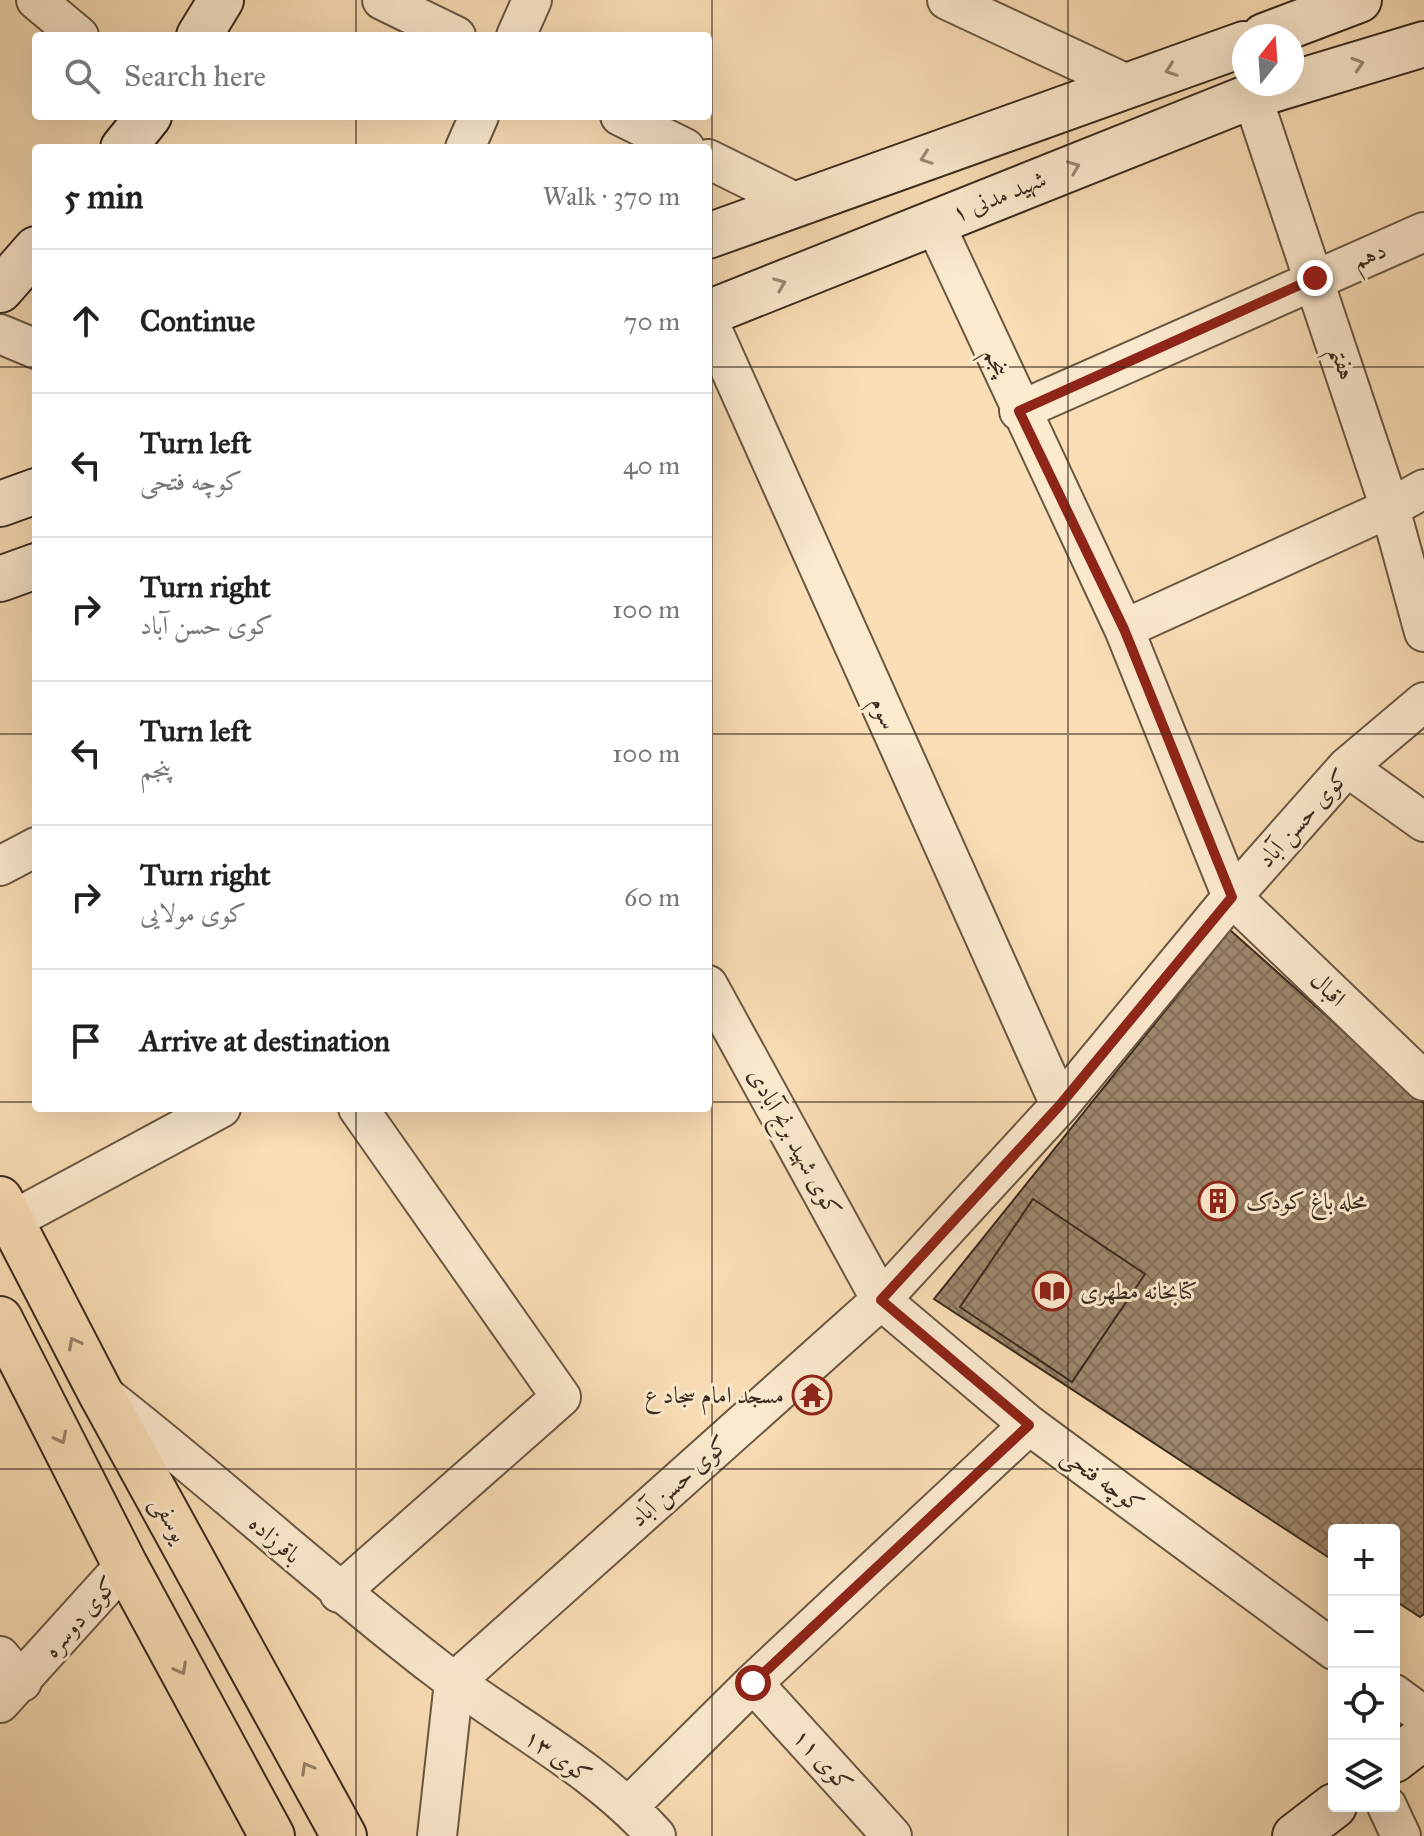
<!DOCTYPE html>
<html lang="en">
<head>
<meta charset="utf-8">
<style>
	body { margin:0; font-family:"IM FELL Great Primer",Amiri,serif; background:#f6f6f6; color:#202124 }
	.controls { position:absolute; right:24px; bottom:24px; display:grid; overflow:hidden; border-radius:8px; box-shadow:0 8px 32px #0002 }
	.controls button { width:72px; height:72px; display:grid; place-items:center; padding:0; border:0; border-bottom:2px solid #e0e0e0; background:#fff; color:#202124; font:40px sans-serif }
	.compass { position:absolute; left:1232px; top:24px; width:72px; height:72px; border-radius:50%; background:#fff; box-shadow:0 8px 32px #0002; rotate:17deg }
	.stop { position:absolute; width:24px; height:24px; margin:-18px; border:6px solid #8f2418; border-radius:50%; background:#fff }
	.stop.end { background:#8f2418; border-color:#fff; box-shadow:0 2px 8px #0008 }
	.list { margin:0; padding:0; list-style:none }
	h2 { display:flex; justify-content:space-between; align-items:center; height:104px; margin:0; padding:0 32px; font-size:34px }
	h2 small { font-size:26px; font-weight:400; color:#757577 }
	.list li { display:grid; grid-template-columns:52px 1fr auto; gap:24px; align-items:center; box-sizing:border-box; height:144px; padding:0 32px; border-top:2px solid #e0e0e0 }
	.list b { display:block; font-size:30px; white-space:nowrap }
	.list p { margin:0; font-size:26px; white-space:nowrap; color:#757577 }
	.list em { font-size:26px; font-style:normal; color:#757577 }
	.icon { flex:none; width:44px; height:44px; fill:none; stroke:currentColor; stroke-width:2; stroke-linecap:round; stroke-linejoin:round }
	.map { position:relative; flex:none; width:1424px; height:1836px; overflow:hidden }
	.search { position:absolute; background:#fff; box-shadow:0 8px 32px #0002; left:32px; top:32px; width:680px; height:88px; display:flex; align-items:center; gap:20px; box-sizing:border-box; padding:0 28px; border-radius:8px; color:#757577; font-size:30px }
	.panel { position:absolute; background:#fff; box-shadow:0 8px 32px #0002; left:32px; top:144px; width:680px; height:968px; border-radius:8px }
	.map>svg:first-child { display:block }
</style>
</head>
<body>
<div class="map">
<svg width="1424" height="1836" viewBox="0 0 1424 1836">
	<defs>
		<pattern id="building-cross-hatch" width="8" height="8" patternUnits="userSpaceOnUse" patternTransform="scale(2)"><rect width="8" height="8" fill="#9e886d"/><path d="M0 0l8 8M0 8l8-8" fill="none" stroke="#826f59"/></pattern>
	</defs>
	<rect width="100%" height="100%" fill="#fadeb5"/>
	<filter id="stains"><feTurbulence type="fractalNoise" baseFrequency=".0025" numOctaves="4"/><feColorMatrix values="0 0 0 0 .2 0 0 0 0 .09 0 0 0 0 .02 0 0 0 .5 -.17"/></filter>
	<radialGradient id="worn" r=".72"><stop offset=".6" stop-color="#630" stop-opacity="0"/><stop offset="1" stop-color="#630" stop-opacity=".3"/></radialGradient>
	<path fill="url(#building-cross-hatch)" stroke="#3a2b1f" stroke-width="2" d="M 1230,930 L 1424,1103 L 1424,1614 L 1420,1617 L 1394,1600 L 1394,1530 L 1334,1530 L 1334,1561 L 934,1299 Z
		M 1033,1199 L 1145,1274 L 1072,1382 L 960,1307 Z"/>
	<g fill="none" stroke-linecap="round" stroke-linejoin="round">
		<defs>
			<path id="street" d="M 36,0 L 79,36
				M 382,0 L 456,36
				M 947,0 L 1129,85
				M 516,36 L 532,0
				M 1252,96 L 1390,508 L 1424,632
				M 620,116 L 685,148
				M 465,148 L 479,116
				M 708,159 L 799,204
				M 934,222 L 1124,629 L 1232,897 L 1424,1081
				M 708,320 L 1060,1105
				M 0,334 L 36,349
				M 1019,411 L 1424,232
				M 1124,629 L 1390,508 L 1424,489
				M 1347,767 L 1424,822
				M 0,866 L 36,847
				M 708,985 L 881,1300 L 1029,1425 L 1334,1650
				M 11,1221 L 221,1108
				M 103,1394 C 216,1482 321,1579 435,1667 C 507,1723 595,1767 656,1836
				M 339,1593 L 561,1397 L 358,1108
				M 0,1656 L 22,1682
				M 753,1683 L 892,1836
				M 1394,1694 L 1424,1716
				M 0,1703 L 125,1565
				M 629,1806 L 753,1683 L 1029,1425
				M 1387,1806 L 1401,1836
				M 437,1836 L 454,1682 L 881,1300 L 1060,1105 L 1232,897 L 1347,767 L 1424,702"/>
			<path id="secondary" d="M 199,36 L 221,0
				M 1264,36 L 1359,0
				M 123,148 L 149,116
				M 708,236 L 1244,44
				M 0,290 L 36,249
				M 708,313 L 1252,96 L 1424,44
				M 0,504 L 36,491
				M 0,579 L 36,566
				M 1394,1760 L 1424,1737
				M 1295,1836 L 1334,1806"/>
			<path id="primary" d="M 0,1199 L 100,1392 L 344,1836
				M 0,1319 L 125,1565 L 272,1836"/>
		</defs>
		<use href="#street" stroke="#6a5844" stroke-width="42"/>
		<use href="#secondary" stroke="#3a2b1f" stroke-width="48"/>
		<use href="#primary" stroke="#3a2b1f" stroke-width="48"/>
		<use href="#street" stroke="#fceacf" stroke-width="38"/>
		<use href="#secondary" stroke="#fceacf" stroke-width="44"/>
		<use href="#primary" stroke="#fadeb5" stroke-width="44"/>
	</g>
	<defs><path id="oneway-chevron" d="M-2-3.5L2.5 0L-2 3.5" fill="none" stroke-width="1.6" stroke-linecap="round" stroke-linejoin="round" transform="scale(2)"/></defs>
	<g stroke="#9b8a77">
		<use href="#oneway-chevron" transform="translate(1358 64) rotate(-17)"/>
		<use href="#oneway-chevron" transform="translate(1171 70) rotate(160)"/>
		<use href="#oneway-chevron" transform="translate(926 158) rotate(160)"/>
		<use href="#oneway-chevron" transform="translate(1074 167) rotate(-22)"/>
		<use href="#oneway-chevron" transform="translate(780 284) rotate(-22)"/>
	</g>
	<g stroke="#9a846a">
		<use href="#oneway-chevron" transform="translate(74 1343) rotate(-118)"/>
		<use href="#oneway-chevron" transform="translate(61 1438) rotate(63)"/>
		<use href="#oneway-chevron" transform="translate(181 1669) rotate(62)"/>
		<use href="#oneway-chevron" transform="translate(307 1768) rotate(-119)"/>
	</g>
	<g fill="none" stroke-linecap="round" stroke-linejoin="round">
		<path stroke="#8f2418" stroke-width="10" d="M 753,1683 L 1029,1425 L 881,1300 L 1060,1105 L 1232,897 L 1124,629 L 1019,411 L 1315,278"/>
	</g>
	<path fill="none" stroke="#3a2b1f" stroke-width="2" stroke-opacity="0.55" d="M 356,0 L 356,36M 712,0 L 712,1836M 1068,0 L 1068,1836M 356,116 L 356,148M 0,367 L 36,367M 708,367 L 1424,367M 0,734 L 36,734M 708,734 L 1424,734M 0,1102 L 36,1102M 708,1102 L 1424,1102M 356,1108 L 356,1836M 0,1469 L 1424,1469"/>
	<defs>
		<symbol id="building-ring" viewBox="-11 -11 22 22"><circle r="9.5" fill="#fceacf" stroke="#8f2418" stroke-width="1.5"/><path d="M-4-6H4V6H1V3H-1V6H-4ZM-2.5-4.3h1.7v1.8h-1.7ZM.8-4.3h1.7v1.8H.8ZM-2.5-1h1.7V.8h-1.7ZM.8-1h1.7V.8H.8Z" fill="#8f2418"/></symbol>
		<symbol id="library-ring" viewBox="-11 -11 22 22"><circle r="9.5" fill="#fceacf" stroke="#8f2418" stroke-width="1.5"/><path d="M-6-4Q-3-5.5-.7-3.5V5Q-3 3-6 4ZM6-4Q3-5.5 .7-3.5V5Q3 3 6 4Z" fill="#8f2418"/></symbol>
		<symbol id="temple-ring" viewBox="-11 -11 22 22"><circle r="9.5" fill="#fceacf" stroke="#8f2418" stroke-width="1.5"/><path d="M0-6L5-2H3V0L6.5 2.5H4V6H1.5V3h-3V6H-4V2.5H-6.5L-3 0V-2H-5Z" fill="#8f2418"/></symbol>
	</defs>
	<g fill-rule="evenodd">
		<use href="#building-ring" x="1196" y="1179" width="44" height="44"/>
		<use href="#library-ring" x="1030" y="1269" width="44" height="44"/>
		<use href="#temple-ring" x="790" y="1373" width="44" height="44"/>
	</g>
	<g text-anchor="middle" stroke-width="6" stroke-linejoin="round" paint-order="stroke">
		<g font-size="24" fill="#3a2b1f" stroke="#fceacf">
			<text transform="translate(999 196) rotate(-22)" y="8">شهید مدنی ۱</text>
			<text transform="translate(1369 255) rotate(-23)" y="8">دهم</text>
			<text transform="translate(997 362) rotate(66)" y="8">پنجم</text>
			<text transform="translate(1343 363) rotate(72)" y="8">هفتم</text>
			<text transform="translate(884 713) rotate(66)" y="8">سوم</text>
			<text transform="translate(1303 818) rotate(-48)" y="8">کوی حسن آباد</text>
			<text transform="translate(1328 989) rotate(44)" y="8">اقبال</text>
			<text transform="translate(795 1142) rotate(61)" y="8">کوی شهید برنج آبادی</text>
			<text transform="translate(1103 1480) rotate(36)" y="8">کوچه فتحی</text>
			<text transform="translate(679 1481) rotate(-42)" y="8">کوی حسن آباد</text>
			<text transform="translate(170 1519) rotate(61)" y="8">یوسفی</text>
			<text transform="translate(275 1539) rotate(41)" y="8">باقرزاده</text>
			<text transform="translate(80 1617) rotate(-49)" y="8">کوی دوسره</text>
			<text transform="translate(558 1756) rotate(35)" y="8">کوی ۱۳</text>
			<text transform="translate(823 1760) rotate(48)" y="8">کوی ۱۱</text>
		</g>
		<g font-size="24" fill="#3a2b1f" stroke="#fceacf" text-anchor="start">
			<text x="1246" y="1209">محله باغ کودک</text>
			<text x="1080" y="1299">کتابخانه مطهری</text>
			<text x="784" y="1403" text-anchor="end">مسجد امام سجاد ع</text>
		</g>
	</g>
	<rect width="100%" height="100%" filter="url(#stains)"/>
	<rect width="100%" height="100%" fill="url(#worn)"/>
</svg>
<div class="controls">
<button>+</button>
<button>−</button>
<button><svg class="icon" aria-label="locate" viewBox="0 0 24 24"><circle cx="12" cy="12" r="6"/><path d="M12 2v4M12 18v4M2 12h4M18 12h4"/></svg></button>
<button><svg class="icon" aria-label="layers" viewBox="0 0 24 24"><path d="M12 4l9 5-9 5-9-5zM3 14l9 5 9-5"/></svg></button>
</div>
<svg class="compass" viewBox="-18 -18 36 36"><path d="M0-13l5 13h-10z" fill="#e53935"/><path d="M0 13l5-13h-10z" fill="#757577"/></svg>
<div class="stop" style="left:753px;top:1683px"></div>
<div class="stop end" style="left:1315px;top:278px"></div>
<div class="search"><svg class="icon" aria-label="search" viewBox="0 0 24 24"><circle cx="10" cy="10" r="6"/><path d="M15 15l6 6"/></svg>Search here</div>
<section class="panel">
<h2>5 min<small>Walk · 370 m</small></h2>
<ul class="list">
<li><svg class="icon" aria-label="ahead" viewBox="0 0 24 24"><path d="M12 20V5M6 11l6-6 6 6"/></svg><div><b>Continue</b></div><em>70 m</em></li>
<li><svg class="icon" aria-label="left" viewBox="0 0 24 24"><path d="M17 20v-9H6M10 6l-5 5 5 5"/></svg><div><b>Turn left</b><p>کوچه فتحی</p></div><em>40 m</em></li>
<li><svg class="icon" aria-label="right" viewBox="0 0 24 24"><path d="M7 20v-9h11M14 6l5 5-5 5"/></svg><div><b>Turn right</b><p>کوی حسن آباد</p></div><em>100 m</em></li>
<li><svg class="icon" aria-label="left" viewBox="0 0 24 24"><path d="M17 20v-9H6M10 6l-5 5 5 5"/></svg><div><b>Turn left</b><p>پنجم</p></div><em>100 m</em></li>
<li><svg class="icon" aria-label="right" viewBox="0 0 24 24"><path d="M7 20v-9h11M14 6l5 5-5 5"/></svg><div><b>Turn right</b><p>کوی مولایی</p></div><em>60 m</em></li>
<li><svg class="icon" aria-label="arrive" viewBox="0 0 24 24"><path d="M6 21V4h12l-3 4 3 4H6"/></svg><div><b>Arrive at destination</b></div></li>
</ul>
</section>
</div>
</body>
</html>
